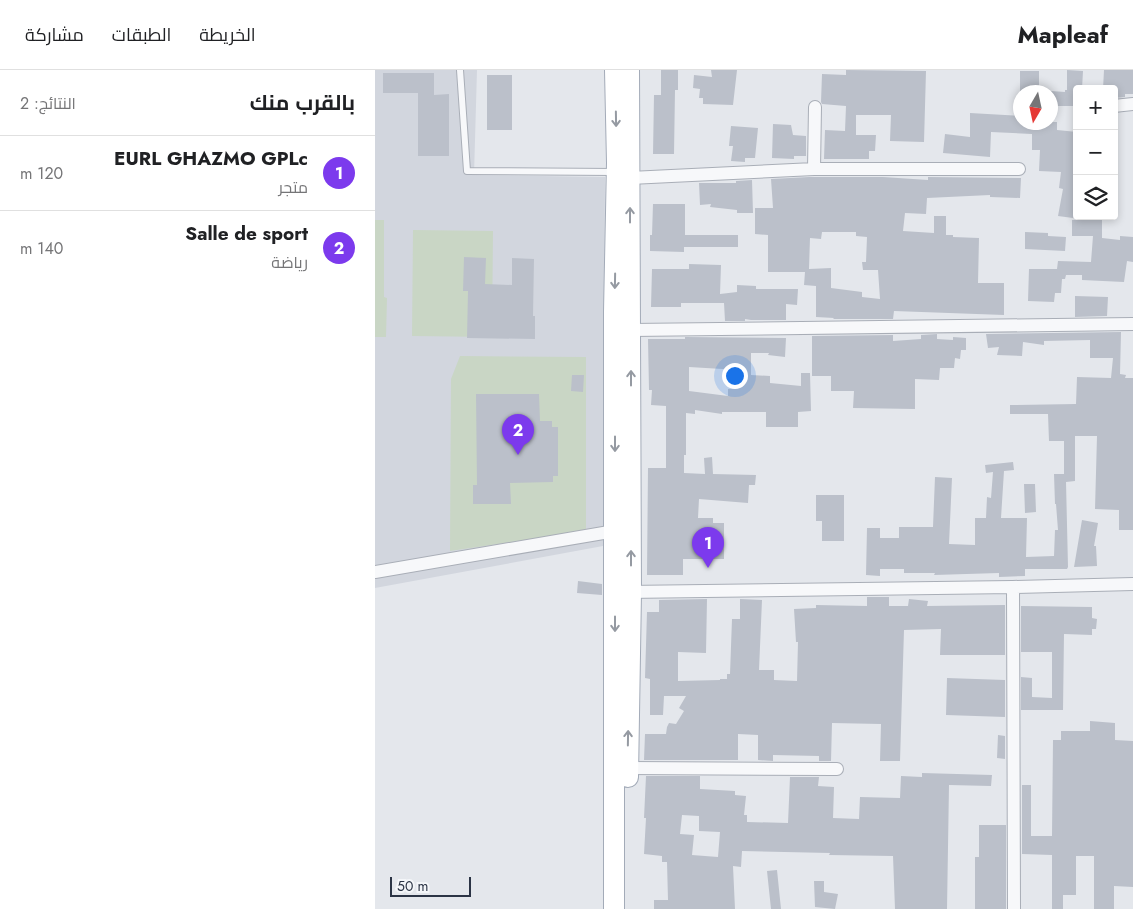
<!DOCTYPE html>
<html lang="ar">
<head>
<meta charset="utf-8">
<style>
	body { margin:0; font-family:Jost,Cairo,sans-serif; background:#f2f2f2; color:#202124; direction:rtl }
	.controls { position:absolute; right:15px; top:15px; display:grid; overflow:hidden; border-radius:5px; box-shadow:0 2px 8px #0003 }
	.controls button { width:45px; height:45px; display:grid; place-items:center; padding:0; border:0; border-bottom:1px solid #e0e0e0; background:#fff; color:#202124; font:25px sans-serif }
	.compass { position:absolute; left:638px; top:15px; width:45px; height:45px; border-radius:50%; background:#fff; box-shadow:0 2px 8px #0003; rotate:189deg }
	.scale { position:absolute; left:15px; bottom:12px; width:81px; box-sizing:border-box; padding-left:5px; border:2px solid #2b3445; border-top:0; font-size:14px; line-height:18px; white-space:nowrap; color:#2b3445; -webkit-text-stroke:4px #f4f6f9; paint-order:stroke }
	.you { position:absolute; left:359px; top:305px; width:18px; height:18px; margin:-12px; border:4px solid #fff; border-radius:50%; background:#1a73e8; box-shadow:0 0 0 8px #1a73e833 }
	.badge { display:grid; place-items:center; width:32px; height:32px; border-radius:50%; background:#7c3aed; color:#fff; font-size:16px; font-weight:700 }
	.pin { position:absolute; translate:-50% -41px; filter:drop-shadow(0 1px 2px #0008) }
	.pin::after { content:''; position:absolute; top:26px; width:18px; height:15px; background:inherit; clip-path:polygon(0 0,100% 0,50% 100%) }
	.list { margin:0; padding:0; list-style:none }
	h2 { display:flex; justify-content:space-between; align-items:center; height:65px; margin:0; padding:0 20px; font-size:21px }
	h2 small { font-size:16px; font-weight:400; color:#757577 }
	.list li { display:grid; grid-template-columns:32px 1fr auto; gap:15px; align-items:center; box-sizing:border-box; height:75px; padding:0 20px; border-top:1px solid #e0e0e0 }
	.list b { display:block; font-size:19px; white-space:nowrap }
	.list p { margin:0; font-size:16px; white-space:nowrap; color:#757577 }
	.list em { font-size:16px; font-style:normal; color:#757577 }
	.icon { flex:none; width:28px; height:28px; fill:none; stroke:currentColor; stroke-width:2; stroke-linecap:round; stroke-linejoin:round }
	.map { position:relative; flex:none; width:758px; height:839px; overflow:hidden; direction:ltr }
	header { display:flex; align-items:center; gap:30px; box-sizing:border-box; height:70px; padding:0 25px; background:#fff; border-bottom:1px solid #e0e0e0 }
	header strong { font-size:24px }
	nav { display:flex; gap:28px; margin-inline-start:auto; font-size:18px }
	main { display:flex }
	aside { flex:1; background:#fff }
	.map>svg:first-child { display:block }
</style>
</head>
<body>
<header>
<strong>Mapleaf</strong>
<nav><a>الخريطة</a><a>الطبقات</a><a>مشاركة</a></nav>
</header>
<main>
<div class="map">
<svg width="758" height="839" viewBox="0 0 758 839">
	<rect width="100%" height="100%" fill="#e4e7ec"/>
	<path fill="#d2d6de" d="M 0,0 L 102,0 L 99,105 L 230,107 L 228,476 L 0,518 Z"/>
	<path fill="#c9d6c5" d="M 0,150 L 9,150 L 9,227 L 12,228 L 11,267 L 0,267 Z
		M 38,160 L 118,161 L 117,267 L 37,266 Z
		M 85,286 L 211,287 L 211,461 L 75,481 L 76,309 Z"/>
	<path fill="#bbc0ca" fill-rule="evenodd" d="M 286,0 L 303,0 L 303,20 L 300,20 L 299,84 L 278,84 L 279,25 L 286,25 Z
		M 336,0 L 362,0 L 358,35 L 328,34 L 328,28 L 324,28 L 325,19 L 318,18 L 319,5 L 337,7 Z
		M 471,0 L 551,1 L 549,72 L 515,71 L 516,45 L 481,45 L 481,65 L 501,65 L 500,81 L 494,81 L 494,89 L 449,89 L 450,60 L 470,61 L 471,36 L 447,34 L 446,32 L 447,4 L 471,5 Z
		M 692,0 L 708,1 L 707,19 L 702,19 L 702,36 L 676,36 L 676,21 L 690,22 L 690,20 L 692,20 Z
		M 729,0 L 758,0 L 758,24 L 750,24 L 750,27 L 739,28 L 739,19 L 728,19 Z
		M 645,1 L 664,1 L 664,22 L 645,22 Z
		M 8,3 L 59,3 L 59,25 L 74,24 L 74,86 L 43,86 L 43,23 L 8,23 Z
		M 112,5 L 137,5 L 137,60 L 112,60 Z
		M 595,43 L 646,46 L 646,52 L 682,52 L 682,60 L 702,62 L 702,130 L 698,148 L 683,146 L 688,119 L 684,118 L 686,102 L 664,101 L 665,80 L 657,80 L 657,64 L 616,62 L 615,87 L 568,83 L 570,64 L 595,67 Z
		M 398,54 L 416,55 L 418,65 L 431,66 L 431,86 L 419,86 L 419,89 L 397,88 Z
		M 356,56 L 383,58 L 380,88 L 370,88 L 370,92 L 356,91 L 358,76 L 354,76 Z
		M 434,107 L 508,107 L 553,110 L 553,107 L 646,108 L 645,128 L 615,127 L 615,125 L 552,128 L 551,144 L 530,143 L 528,161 L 559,163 L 559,146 L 571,146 L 571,165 L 578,165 L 578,167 L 604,168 L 603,213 L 629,213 L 629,245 L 519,241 L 518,249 L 458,249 L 459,248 L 441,247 L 441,216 L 429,215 L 430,202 L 393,202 L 393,165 L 380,164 L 380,138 L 398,138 L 396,109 ZM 447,162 L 481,162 L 481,166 L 492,167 L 491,192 L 487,192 L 488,200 L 503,200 L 505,229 L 487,227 L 487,222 L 456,218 L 456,198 L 434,199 L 435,168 L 446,169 Z
		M 377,110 L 378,143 L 362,143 L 362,140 L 335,137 L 336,134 L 325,135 L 324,113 L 361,113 L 361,111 Z
		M 278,134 L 310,134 L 310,165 L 363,165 L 363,177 L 309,177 L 309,182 L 275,181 L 275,165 L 277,165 Z
		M 720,146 L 727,146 L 727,168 L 745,170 L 745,166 L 758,167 L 758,192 L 752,191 L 749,212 L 707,210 L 707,205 L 691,205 L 690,209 L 687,209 L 686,223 L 680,223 L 679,232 L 653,231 L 654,199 L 682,199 L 683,191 L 716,192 L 718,166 L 697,166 L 697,150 L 720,150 Z
		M 650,162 L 673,163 L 673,166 L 691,167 L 690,181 L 650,179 Z
		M 89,187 L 111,188 L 110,214 L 137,215 L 137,188 L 159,189 L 158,246 L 160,246 L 160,269 L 92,268 L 93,221 L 88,221 Z
		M 314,194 L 346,195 L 345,224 L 362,222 L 362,215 L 381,216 L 381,219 L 423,219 L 422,235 L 411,234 L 411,250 L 376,250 L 370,249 L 370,251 L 350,251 L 349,233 L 306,233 L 306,237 L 276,237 L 277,199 L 314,199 Z
		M 700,226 L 733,227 L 732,246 L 700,247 Z
		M 746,262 L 745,304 L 751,305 L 750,308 L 758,308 L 758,460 L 744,460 L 744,440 L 720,439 L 722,366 L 700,366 L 700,411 L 691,412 L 693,497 L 692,499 L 650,499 L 650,506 L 624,507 L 624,503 L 559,505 L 560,503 L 529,503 L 529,499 L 505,499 L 505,506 L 491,505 L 492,458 L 505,458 L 505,468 L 524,468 L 524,457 L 558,457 L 560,407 L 577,408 L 574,474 L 600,475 L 600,448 L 611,448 L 612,427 L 616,428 L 618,402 L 611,403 L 610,395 L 638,392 L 639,400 L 629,401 L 626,448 L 652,448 L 651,487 L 679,486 L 680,460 L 683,460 L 681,434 L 680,434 L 679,404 L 689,404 L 689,371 L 674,371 L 673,344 L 635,344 L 635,335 L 701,334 L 702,307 L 736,308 L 738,288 L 715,288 L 715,270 L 669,271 L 669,275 L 648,272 L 647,286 L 622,285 L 624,277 L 613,278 L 611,264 Z
		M 562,264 L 562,269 L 578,270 L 578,267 L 591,268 L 591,280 L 586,280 L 585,289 L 580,288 L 579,298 L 565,298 L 564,310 L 540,309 L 540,339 L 478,338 L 479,321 L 456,321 L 456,306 L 437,306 L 437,266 L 518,265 L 518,271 L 546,269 L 546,265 Z
		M 310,267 L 411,268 L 410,287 L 393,285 L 394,283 L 376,283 L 376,305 L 395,306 L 395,313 L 426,316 L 426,303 L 435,303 L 436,341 L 423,342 L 423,357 L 391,357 L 391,342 L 347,342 L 347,344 L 320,340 L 320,344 L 311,343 L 311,385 L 309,385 L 309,403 L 330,404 L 329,388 L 337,387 L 338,404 L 381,405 L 380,415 L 374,415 L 373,433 L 324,429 L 323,448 L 338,448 L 338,453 L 349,453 L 349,489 L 308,489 L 308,505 L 272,505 L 273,398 L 291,398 L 291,336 L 276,335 L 277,320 L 274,320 L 273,269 L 310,269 ZM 314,297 L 364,300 L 364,318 L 353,319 L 353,326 L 314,321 Z
		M 197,305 L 209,305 L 208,322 L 196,321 Z
		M 101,324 L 164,324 L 165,351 L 177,351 L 177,357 L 183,357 L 183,406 L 178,406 L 178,412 L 135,413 L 136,434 L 98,434 L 98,415 L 102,415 Z
		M 649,414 L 660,414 L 661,442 L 650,443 Z
		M 441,425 L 469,425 L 469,471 L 447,471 L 447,451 L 441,451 Z
		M 707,450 L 723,453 L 719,476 L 721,476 L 722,496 L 699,497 Z
		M 203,511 L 227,514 L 227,525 L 202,523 Z
		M 492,527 L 514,527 L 514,536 L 533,536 L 534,529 L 553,531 L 552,536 L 630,535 L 630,585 L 565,585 L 566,559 L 529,560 L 525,691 L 505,691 L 506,654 L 457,653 L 456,691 L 444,691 L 444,686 L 398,685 L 398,691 L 383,690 L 383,665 L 363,664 L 363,690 L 269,690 L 270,664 L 291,664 L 292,657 L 294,653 L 301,654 L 309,641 L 304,638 L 311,626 L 289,626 L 288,645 L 275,645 L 275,609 L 270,608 L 272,542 L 284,542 L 284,530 L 332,529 L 331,583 L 303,582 L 303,611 L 345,610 L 345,609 L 352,609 L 352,604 L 355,604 L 357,549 L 365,549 L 365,529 L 387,530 L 384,600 L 399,600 L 399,610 L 422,611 L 423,572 L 421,572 L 419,539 L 441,538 L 441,535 L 492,536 Z
		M 646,536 L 717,537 L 717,548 L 722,549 L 721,559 L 717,559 L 717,565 L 689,564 L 688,640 L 646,640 L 646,607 L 657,608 L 657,627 L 677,628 L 677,582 L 646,582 Z
		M 572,608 L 630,610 L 630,647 L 571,645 Z
		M 715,651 L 740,653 L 740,670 L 758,671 L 758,817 L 739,816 L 739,839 L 719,839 L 719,786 L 701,786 L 701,825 L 688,825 L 688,839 L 677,839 L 677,785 L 647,784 L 647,715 L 656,715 L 656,766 L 677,766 L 678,670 L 686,670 L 686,661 L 715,661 Z
		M 623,665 L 630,666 L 630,689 L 622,688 Z
		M 547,703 L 617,705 L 616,716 L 574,715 L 572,839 L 520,839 L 518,786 L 454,785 L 455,783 L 367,781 L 366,797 L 358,796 L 360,839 L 279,839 L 279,830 L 293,830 L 292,792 L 287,792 L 287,786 L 269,784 L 271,748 L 269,748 L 271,706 L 325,706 L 325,719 L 360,721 L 360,725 L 371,726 L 369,745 L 372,745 L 372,752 L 413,753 L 415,707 L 444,707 L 443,716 L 459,717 L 458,748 L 484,749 L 485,727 L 525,728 L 526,706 L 547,707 ZM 307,745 L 324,746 L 324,761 L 345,762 L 343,787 L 317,785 L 319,765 L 305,764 Z
		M 604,755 L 631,755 L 631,839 L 600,839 L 600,787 L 604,787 Z
		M 402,800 L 406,839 L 396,839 L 392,801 Z
		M 439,811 L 449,811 L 449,822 L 463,824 L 460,839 L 440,837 Z"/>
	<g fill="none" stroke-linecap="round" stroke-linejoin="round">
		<defs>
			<path id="service" d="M 85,0 L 92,101 L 240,102"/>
			<path id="minor" d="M 739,36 L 758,34
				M 439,99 L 440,37
				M 255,108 L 439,99 L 644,99
				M 256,260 L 758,254
				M 0,502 L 240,461
				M 638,517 L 639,839
				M 251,522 L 638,517 L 758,514
				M 253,698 L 462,699"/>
			<path id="primary" d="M 253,707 L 256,522 L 254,0
				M 239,839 L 239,242 L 242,93 L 240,0"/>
		</defs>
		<use href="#service" stroke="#a9aeb7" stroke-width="8"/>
		<use href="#minor" stroke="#a9aeb7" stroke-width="14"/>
		<use href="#primary" stroke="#a3abb8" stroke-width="22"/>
		<use href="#service" stroke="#f7f8fa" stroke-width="6"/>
		<use href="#minor" stroke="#f7f8fa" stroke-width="12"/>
		<use href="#primary" stroke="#fff" stroke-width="20"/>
	</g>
	<defs><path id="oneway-shaft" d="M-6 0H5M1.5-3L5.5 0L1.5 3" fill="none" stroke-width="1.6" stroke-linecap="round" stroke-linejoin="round" transform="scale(1.25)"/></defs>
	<g stroke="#959aa2">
		<use href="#oneway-shaft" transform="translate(241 49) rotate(89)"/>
		<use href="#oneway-shaft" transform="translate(255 145) rotate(-90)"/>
		<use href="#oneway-shaft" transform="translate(240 211) rotate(91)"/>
		<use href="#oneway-shaft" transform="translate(256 308) rotate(-90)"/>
		<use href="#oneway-shaft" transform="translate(240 374) rotate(90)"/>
		<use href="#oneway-shaft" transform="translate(256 488) rotate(-90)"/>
		<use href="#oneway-shaft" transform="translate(240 554) rotate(90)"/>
		<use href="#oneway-shaft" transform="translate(253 668) rotate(-89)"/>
	</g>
</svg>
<div class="controls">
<button>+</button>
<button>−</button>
<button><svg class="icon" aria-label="layers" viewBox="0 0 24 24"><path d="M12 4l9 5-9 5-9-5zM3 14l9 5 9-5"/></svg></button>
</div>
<svg class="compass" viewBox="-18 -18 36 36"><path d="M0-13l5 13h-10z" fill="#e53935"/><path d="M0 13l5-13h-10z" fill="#757577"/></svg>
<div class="scale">50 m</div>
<div class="you"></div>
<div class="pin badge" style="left:333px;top:498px">1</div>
<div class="pin badge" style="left:143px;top:385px">2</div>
</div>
<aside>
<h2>بالقرب منك<small>النتائج: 2</small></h2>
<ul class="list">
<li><span class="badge">1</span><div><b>EURL GHAZMO GPLc</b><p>متجر</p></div><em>120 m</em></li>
<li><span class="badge">2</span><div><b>Salle de sport</b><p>رياضة</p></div><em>140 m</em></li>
</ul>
</aside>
</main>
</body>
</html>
